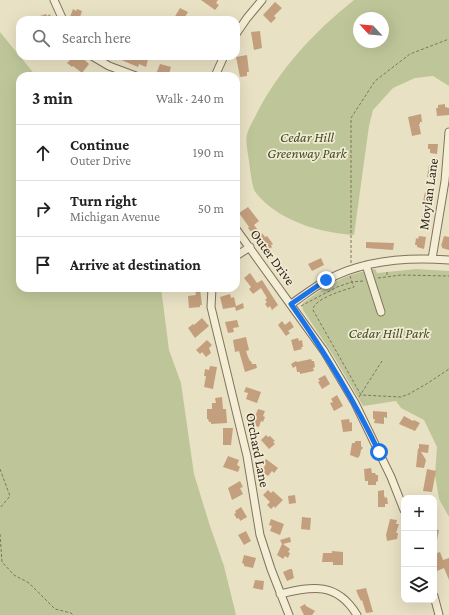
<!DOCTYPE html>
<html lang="en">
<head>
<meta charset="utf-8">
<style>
	body { margin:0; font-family:"Crimson Pro",serif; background:#f6f6f6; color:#222 }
	.controls { position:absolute; right:12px; bottom:12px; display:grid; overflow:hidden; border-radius:8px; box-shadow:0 4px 16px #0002 }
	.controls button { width:36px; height:36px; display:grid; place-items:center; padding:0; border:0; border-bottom:1px solid #e0e0e0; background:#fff; color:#222; font:20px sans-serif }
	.compass { position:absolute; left:353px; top:12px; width:36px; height:36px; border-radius:50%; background:#fff; box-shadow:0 4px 16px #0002; rotate:296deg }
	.stop { position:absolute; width:12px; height:12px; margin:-9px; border:3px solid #1a73e8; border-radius:50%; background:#fff }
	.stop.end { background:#1a73e8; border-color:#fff; box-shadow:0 1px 4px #0008 }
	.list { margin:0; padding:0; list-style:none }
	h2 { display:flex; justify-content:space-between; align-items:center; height:52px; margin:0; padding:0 16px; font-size:17px }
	h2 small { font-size:13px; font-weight:400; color:#767676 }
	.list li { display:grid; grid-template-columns:26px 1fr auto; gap:12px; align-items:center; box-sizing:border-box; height:56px; padding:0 16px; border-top:1px solid #e0e0e0 }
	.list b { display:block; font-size:15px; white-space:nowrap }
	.list p { margin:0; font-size:13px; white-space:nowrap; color:#767676 }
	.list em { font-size:13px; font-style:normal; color:#767676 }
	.icon { flex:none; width:22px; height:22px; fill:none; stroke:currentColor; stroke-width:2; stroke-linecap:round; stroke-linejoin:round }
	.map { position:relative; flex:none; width:449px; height:615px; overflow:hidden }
	.search { position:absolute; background:#fff; box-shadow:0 4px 16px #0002; left:16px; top:16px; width:224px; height:44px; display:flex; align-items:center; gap:10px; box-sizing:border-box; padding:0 14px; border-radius:12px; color:#767676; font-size:15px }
	.panel { position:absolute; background:#fff; box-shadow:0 4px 16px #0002; left:16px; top:72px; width:224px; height:220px; border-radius:12px }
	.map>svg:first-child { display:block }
</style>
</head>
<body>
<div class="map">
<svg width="449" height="615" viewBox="0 0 449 615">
	<rect width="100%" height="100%" fill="#e9e1c4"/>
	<path fill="#bec699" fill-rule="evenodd" d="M 354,0 L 449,0 L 449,86 L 433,76 L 415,78 L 393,88 L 373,110 L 369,126 L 354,235 C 321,233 278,221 256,193 C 252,188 250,168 249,161 C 248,153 245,141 247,134 C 249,127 253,121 256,115 C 279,69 315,31 354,0 ZM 359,18 L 383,18 L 383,42 L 359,42 Z
		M 0,32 L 36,76 L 20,76 L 20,288 L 161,288 L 169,350 L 181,383 L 194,474 L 210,526 L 224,566 L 236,615 L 0,615 Z
		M 375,269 L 377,273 L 416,269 L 449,271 L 449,517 L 439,499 L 435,475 L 437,447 L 424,420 L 401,408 L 396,401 L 363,406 L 333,355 L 303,310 L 302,306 L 303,303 C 327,285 345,274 375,269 Z"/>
	<path fill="#c49f7d" d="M 201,0 L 218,0 L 216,3 L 219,5 L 215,10 Z
		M 275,2 L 282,8 L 274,16 L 276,18 L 271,23 L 263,15 Z
		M 180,8 L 188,12 L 183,20 L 178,20 L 174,18 Z
		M 73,9 L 76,11 L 77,9 L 82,11 L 79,20 L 70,17 Z
		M 46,14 L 47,16 L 50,14 L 52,20 L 37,20 L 41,18 L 40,16 Z
		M 260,31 L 262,48 L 254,50 L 251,32 Z
		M 247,55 L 249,72 L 247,72 L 247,76 L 240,77 L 236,57 Z
		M 74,56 L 80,56 L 89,64 L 82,73 L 73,66 L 72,67 L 67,63 Z
		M 112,56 L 146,56 L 145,58 L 148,59 L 146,67 L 139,64 L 138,67 Z
		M 160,64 L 171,67 L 169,74 L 164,72 L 162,76 L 156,74 Z
		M 445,104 L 445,107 L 449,108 L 449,115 L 437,116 L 436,108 L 438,108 L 438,105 Z
		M 421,114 L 422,122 L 420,122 L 420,124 L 419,124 L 421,134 L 412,136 L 408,117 Z
		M 428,144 L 438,144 L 437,154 L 430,153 L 430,149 L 428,149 Z
		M 429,165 L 438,166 L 437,173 L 434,173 L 433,178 L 427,177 Z
		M 425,192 L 434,196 L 432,203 L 423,202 Z
		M 248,207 L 259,221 L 254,225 L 261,234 L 262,233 L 265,237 L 267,236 L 273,244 L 271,245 L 272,247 L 266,252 L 253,233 L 252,233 L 248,228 L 249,227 L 239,213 Z
		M 423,213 L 430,215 L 429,224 L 420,223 Z
		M 419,236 L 426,237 L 424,249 L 417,247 L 417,245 L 415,245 L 416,238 L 418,239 Z
		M 444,236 L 449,237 L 449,250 L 442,248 L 442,246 L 441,246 Z
		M 366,242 L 394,243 L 393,250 L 366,248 Z
		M 321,258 L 324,265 L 312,271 L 308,264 Z
		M 250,273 L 257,283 L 262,280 L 278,305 L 272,310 L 270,306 L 268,308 L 265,304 L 267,302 L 265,300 L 267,298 L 261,288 L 253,294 L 249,289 L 251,287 L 244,278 Z
		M 200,289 L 202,305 L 200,305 L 200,307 L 189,308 L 188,296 L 196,295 L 195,290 Z
		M 230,294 L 231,298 L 234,297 L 236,306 L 243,303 L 244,308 L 236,311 L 235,307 L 223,309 L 220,297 Z
		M 202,318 L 209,326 L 195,338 L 188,328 L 193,324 L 194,325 Z
		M 237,320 L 239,327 L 233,328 L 234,332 L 228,333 L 225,322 Z
		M 282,321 L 285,325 L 290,321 L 294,327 L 288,331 L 290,333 L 286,336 L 278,325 Z
		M 246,337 L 249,350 L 246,351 L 248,357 L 250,361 L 251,361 L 252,364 L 256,364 L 257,368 L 245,372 L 239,351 L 235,352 L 233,340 Z
		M 298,338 L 299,341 L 302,340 L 303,347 L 301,347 L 302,349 L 294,351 L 291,340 Z
		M 207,340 L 212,345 L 209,348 L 211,353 L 206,357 L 202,352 L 200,354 L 196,350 Z
		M 311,359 L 312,361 L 314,361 L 315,367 L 313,368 L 314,371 L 300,374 L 300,372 L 297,372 L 296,366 L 293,368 L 291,364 L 296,361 L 297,362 Z
		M 210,366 L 217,367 L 213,389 L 204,387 L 206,376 L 204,376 L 205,369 L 209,370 Z
		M 325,375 L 330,384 L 322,389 L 318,382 L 320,381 L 318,379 Z
		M 246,387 L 261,392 L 257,403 L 246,399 L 248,393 L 244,392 Z
		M 337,395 L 343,406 L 334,411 L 330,403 L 333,402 L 331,399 Z
		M 222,397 L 223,409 L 226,409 L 227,423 L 211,424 L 211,422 L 209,422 L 208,419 L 207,419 L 207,409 L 212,409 L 212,403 L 216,403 L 215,398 Z
		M 258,409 L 265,411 L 263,416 L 265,417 L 263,422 L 261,421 L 259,427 L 252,425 L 254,420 L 250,418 L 252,413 L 256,414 Z
		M 373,411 L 387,412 L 387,418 L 384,417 L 384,424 L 374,423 L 375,419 L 373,419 Z
		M 404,416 L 413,421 L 414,420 L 420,423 L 415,431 L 399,424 Z
		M 349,419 L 350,423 L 352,422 L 352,431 L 343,432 L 341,420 Z
		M 223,428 L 233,428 L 231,445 L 223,445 Z
		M 266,435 L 268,437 L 270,436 L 275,441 L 273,442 L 275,444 L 269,449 L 261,440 Z
		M 355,441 L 361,441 L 361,446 L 363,448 L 361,450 L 360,455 L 358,458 L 350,455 L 352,443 L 355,443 Z
		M 419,444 L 429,445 L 428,453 L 421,452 L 426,460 L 424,468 L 416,467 L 418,448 L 419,449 Z
		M 228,456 L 239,460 L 237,465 L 240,467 L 238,472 L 223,467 Z
		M 266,459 L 278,468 L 274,473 L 272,471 L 268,476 L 261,471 L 265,466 L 262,464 Z
		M 371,468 L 372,473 L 375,473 L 376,475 L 378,475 L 378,481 L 376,482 L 376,485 L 368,485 L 368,481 L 365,481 L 364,469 Z
		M 427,469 L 436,471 L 432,492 L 423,491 Z
		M 240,481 L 243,487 L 240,488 L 243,494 L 232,500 L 228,488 Z
		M 268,490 L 271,493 L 273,491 L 283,500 L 275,508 L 274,506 L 271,509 L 267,505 L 270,502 L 263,495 Z
		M 384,490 L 384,495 L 385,498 L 387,497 L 388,504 L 385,504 L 385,507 L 378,507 L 378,491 Z
		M 295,495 L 296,503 L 289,504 L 288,496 Z
		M 241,507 L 247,517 L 240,521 L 239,518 L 237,519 L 234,514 L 236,513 L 235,511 Z
		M 302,517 L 311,518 L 310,530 L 301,529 Z
		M 271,519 L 284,524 L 280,535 L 270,531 L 272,526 L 269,525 Z
		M 390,519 L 397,520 L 396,524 L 399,524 L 396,533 L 398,533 L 397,539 L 387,541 L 386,535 Z
		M 434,529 L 439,530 L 436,544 L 434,544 Z
		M 246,531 L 251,541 L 244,545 L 238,535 Z
		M 290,537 L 291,542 L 283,544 L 290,549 L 288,552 L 290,553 L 288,558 L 285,556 L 283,559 L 277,555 L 282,544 L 280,540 Z
		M 332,551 L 343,552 L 343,565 L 333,565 L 333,562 L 322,562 L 323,553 L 332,553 Z
		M 440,552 L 443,560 L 449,558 L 449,580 L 444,568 L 437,571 L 434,561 L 434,554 Z
		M 244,555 L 256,558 L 253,568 L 244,566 L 244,564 L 242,563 Z
		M 290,569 L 292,569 L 294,578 L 287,581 L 283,572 Z
		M 255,580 L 264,581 L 263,590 L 253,588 Z
		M 366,588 L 373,612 L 366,613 L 362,600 L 361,601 L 358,595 L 356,590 Z
		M 305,604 L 306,606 L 315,611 L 312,615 L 304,615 L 300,607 Z"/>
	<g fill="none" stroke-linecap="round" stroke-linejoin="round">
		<defs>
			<path id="minor" d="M 54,0 L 63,20
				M 236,34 L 247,18 L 262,0
				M 92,56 L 109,66 L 136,76
				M 215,76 L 224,56
				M 236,229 L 324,351 L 355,403 L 391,477 L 404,510
				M 236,256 L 250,247
				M 432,259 L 445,181 L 449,132
				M 366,265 L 381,312
				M 212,288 L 211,307 L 247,456 L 260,535 L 271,569 L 289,615
				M 291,304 C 303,296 314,287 327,280 C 363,260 408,257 449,260
				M 280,594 C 313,586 337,582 357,615
				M 434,596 L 439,615"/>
		</defs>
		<use href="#minor" stroke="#82735c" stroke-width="9"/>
		<path stroke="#82735c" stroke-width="1" stroke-dasharray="3 2" stroke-linecap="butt" d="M 351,263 L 351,118 L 375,81 L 410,54 L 449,39
			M 387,272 L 387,276
			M 378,278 L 401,275 L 449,276
			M 363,281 L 352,282 L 354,287 C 344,290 313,299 313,310 L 361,395 L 401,397 L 409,394 L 428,383 L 449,369
			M 301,306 L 337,287 L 352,282 L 350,276
			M 359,397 L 382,361
			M 0,469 L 10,496 L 0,508
			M 0,534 L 2,562 L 14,575 L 29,583 L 55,609 L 71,613 L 73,615"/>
		<use href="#minor" stroke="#f5eed6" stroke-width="7"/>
	</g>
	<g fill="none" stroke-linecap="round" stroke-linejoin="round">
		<path stroke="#1a73e8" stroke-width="5" d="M 326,280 L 291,304 C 324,351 354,400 379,452"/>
	</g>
	<g text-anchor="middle" stroke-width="3.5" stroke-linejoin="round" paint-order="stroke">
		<g font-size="14" font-style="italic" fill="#424e27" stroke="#f2ebd3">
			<text x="307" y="142">Cedar Hill<tspan x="307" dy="16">Greenway Park</tspan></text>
			<text x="389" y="338">Cedar Hill Park</text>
		</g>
		<g font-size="14" fill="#342a1f" stroke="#f2ebd3">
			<text transform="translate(428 194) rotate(-82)" y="5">Moylan Lane</text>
			<text transform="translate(273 257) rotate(54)" y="5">Outer Drive</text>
			<text transform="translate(258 450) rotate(79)" y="5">Orchard Lane</text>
		</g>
	</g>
</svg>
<div class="controls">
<button>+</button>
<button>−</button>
<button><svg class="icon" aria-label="layers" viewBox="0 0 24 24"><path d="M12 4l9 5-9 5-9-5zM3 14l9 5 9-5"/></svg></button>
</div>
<svg class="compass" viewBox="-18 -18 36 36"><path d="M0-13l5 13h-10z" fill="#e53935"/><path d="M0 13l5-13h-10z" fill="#767676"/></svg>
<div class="stop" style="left:379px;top:452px"></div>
<div class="stop end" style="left:326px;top:280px"></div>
<div class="search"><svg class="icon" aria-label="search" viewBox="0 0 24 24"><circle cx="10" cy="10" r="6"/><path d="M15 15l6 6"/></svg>Search here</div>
<section class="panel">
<h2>3 min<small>Walk · 240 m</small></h2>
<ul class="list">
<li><svg class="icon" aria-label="ahead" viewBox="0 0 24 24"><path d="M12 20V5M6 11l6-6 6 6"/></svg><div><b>Continue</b><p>Outer Drive</p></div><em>190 m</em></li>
<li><svg class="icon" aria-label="right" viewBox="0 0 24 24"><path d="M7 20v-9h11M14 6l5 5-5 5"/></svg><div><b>Turn right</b><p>Michigan Avenue</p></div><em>50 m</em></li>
<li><svg class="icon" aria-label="arrive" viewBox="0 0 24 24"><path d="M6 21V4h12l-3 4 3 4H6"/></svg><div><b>Arrive at destination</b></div></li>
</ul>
</section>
</div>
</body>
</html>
